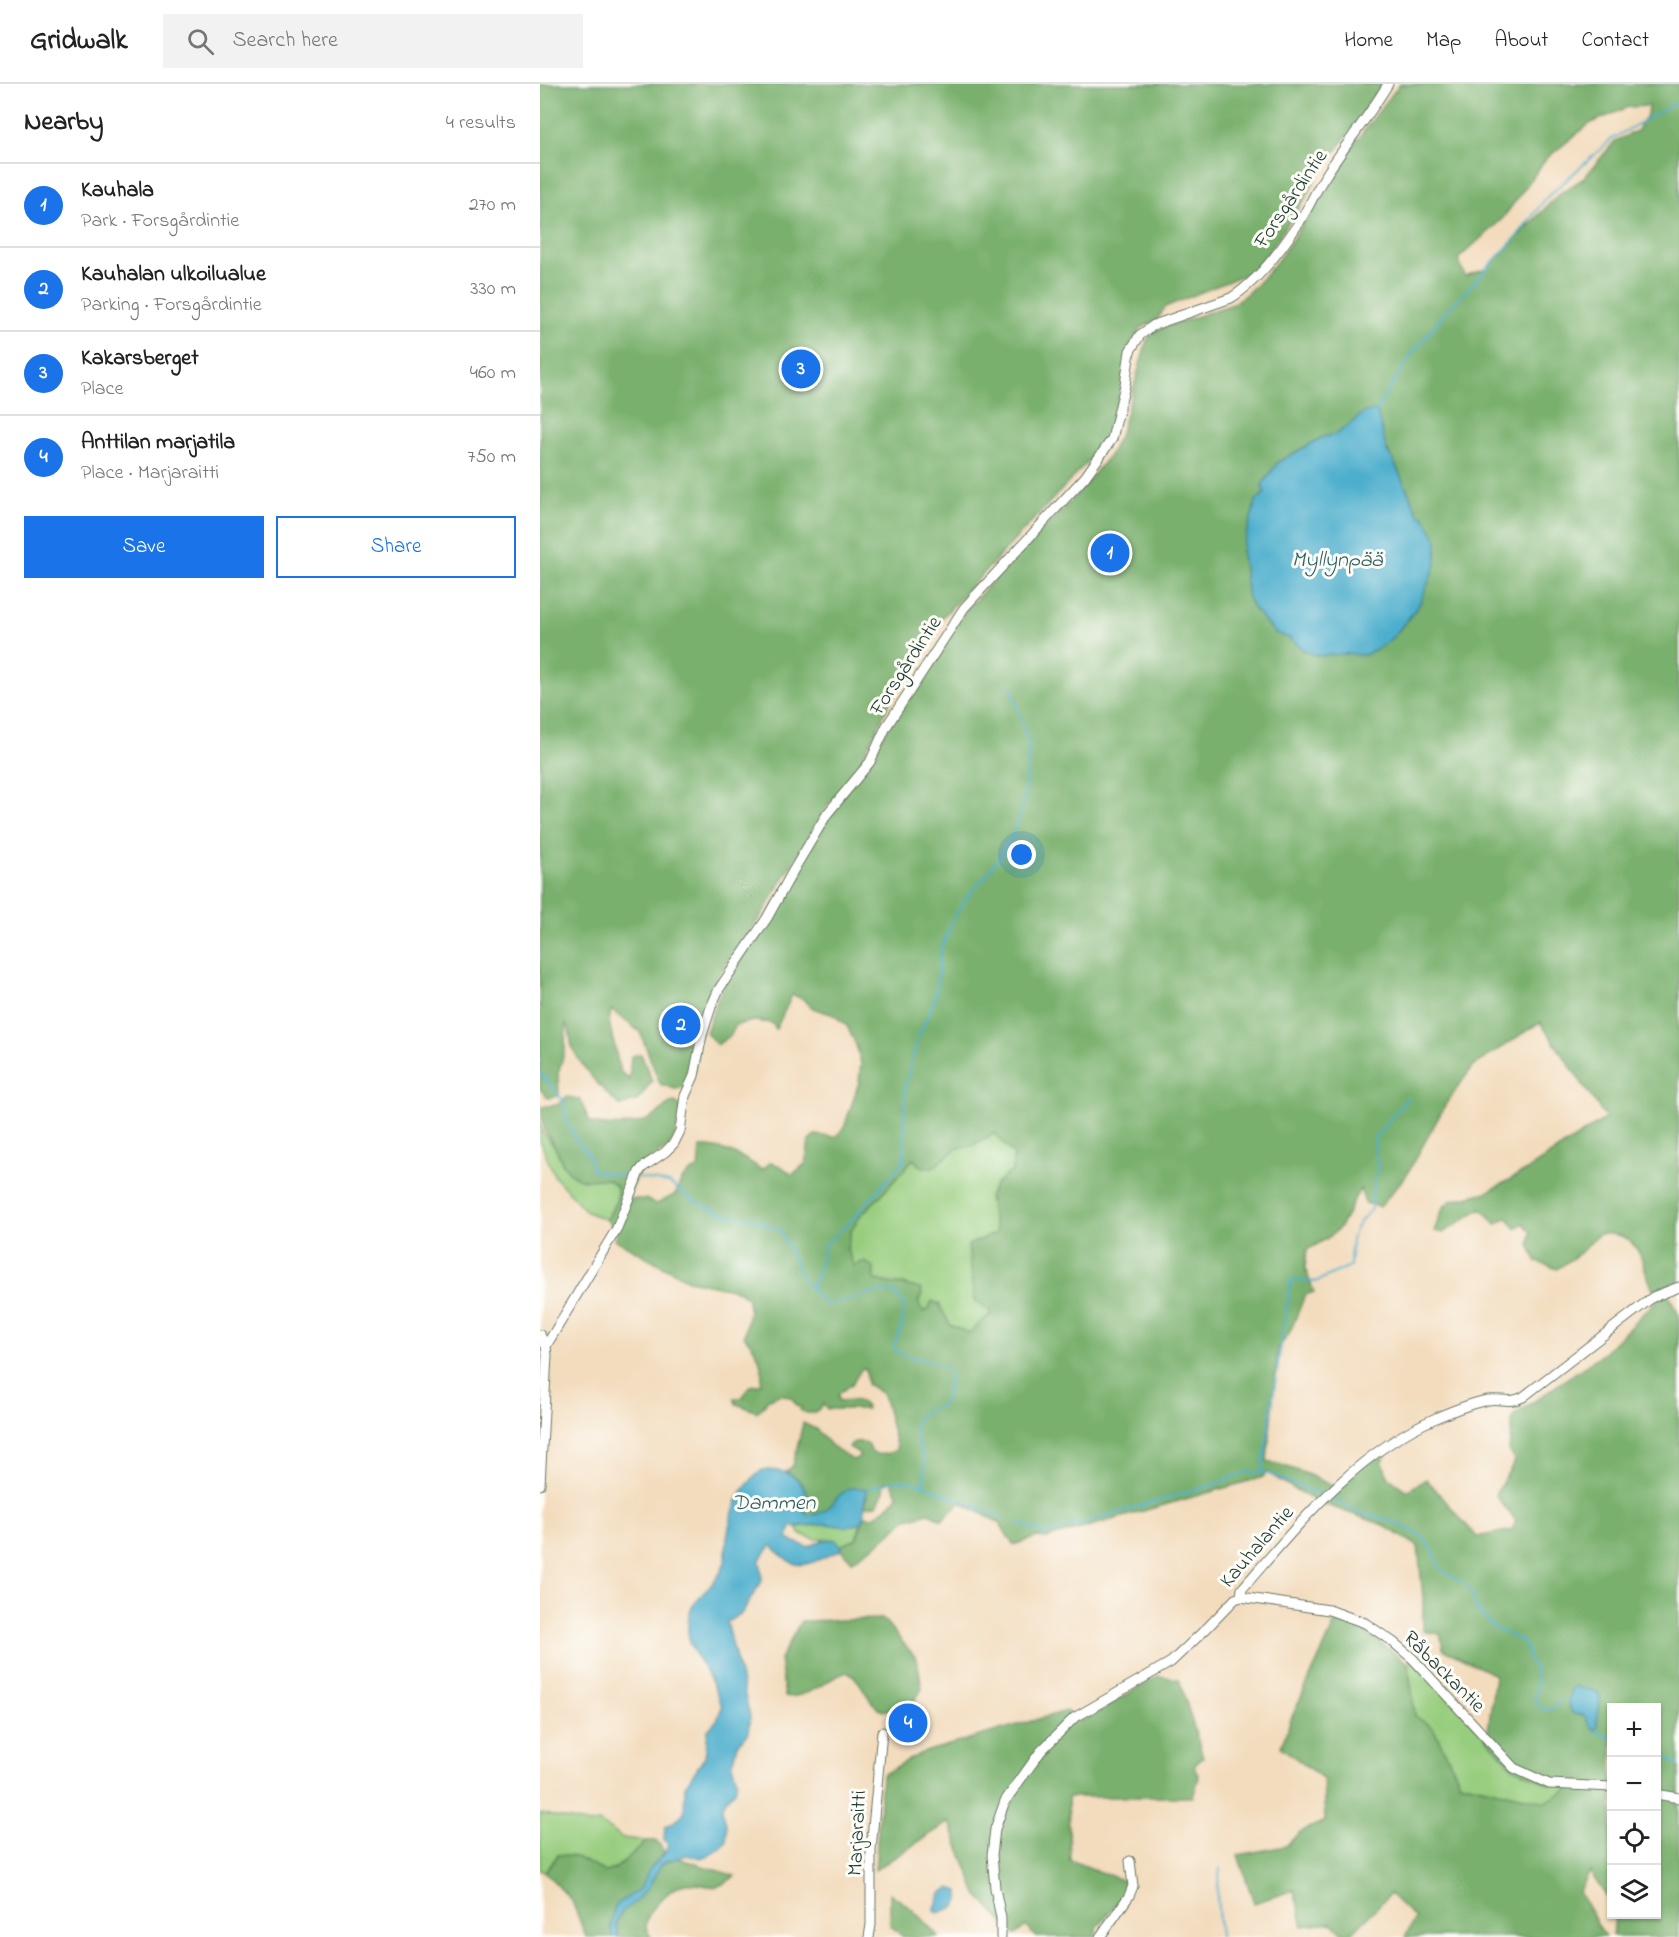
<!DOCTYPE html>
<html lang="en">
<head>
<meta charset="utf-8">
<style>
	body { margin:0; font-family:"Indie Flower",sans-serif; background:#f2f2f2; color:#222 }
	.controls { position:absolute; right:18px; bottom:18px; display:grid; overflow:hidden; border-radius:0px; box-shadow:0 2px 4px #0004 }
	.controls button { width:54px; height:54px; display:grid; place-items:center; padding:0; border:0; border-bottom:2px solid #e0e0e0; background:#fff; color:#222; font:30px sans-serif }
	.you { position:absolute; left:482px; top:771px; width:21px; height:21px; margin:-15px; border:4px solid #fff; border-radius:50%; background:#1a73e8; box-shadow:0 0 0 9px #1a73e833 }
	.badge { display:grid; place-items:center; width:39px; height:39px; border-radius:50%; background:#1a73e8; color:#fff; font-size:20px; font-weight:700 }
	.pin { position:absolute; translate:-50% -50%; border:3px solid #fff; box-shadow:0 2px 6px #0006 }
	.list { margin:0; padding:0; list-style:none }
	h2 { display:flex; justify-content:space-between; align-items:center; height:78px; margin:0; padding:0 24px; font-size:26px }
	h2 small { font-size:20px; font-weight:400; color:#767676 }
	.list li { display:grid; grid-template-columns:39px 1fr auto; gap:18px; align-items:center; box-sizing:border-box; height:84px; padding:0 24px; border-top:2px solid #e0e0e0 }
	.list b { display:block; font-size:22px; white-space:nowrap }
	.list p { margin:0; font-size:20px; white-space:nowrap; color:#767676 }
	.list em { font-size:20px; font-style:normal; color:#767676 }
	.actions { display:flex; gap:12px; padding:18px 24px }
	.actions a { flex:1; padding:14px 0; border:2px solid #1a73e8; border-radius:0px; text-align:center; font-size:21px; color:#1a73e8 }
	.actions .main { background:#1a73e8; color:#fff }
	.icon { flex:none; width:33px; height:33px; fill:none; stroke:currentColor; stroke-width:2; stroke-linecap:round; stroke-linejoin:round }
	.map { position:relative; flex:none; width:1139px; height:1853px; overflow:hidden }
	header { display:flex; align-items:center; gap:36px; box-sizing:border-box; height:84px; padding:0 30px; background:#fff; border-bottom:2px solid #e0e0e0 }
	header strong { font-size:28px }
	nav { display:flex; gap:33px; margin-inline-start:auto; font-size:21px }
	.search { width:420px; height:54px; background:#f2f2f2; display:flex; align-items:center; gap:15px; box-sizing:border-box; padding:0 21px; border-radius:0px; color:#767676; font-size:22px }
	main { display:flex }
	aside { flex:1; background:#fff }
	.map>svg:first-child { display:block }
</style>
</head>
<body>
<header>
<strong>Gridwalk</strong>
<div class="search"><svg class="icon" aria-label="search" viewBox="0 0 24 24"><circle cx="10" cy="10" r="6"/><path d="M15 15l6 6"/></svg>Search here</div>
<nav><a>Home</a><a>Map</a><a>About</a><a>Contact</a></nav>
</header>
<main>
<aside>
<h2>Nearby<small>4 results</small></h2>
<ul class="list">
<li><span class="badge">1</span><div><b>Kauhala</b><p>Park · Forsgårdintie</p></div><em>270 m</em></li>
<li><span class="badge">2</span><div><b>Kauhalan ulkoilualue</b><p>Parking · Forsgårdintie</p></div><em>330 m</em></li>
<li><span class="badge">3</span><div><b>Kakarsberget</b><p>Place</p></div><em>460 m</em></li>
<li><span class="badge">4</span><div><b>Anttilan marjatila</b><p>Place · Marjaraitti</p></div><em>750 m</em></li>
</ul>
<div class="actions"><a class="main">Save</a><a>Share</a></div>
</aside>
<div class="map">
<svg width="1139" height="1853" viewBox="0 0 1139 1853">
	<rect width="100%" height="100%" fill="#fdfcf7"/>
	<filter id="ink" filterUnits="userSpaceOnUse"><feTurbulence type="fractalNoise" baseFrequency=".0167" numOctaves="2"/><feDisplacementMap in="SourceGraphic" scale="12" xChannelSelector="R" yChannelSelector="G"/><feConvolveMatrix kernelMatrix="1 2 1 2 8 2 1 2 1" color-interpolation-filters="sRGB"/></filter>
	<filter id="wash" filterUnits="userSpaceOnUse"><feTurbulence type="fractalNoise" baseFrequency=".008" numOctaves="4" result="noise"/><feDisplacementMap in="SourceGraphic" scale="24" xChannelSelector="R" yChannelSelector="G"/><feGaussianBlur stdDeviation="1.35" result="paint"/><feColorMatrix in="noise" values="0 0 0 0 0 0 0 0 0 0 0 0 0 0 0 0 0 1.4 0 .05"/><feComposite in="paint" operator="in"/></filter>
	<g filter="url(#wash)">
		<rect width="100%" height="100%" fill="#f3dcbd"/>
		<path fill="#97cd7e" stroke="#5b8559" stroke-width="1.5" d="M 0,1039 L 2,1047 L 16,1065 L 23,1082 L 58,1094 C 66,1093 72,1097 77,1103 L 77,1115 L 67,1136 L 47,1128 L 15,1093 L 0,1057 Z
			M 454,1049 L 474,1071 L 472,1087 L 456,1100 L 449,1113 L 457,1149 L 428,1161 L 452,1229 L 429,1249 L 410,1242 L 399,1220 L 383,1228 L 378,1218 L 382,1211 L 364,1200 L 346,1200 L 334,1195 L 314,1182 L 307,1165 L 311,1147 L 320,1132 L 345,1107 L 373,1074 L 392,1084 L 416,1065 L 434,1061 Z
			M 321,1439 L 316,1455 L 301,1462 C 293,1453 286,1456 276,1455 C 271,1454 265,1452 260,1450 L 257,1443 L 286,1440 L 306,1443 Z
			M 873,1575 L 974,1684 L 1037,1700 L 1006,1718 L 920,1698 L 893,1644 L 875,1632 L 868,1579 Z
			M 0,1729 L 49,1740 L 59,1738 L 83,1754 L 107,1757 L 75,1785 L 65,1788 L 36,1773 L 18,1771 L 5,1788 L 0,1786 Z"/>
		<path fill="#79b06d" stroke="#4c7650" stroke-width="1.5" fill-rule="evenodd" d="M 0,0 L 842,0 L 797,66 L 777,75 L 780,87 L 767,112 L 716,186 L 625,223 L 617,236 L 601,244 L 589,262 L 576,325 L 566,358 L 399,537 L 362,594 L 317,685 L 287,722 L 221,832 L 177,893 L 159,951 L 148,953 L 144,922 L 133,923 L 137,958 L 148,958 L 157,965 L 154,986 L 145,1003 L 135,1005 L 120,1000 L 100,948 L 71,926 L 69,938 L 80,987 L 89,996 L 91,972 L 101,970 L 112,997 L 98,1016 L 80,1022 C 61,1005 46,989 34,967 C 29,958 32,948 26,940 L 25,966 L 18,989 L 19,1012 L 8,1014 L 0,1005 Z
			M 860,0 L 1139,0 L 1139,1198 L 1113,1206 C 1099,1175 1102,1147 1059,1150 L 1040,1169 L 1017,1185 L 997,1178 L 989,1161 L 991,1148 L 983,1139 L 976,1145 L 967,1133 L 956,1140 L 941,1124 L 903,1149 L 894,1147 L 903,1124 L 910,1117 L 947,1108 L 984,1088 L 1066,1034 L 1000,938 L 933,982 L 906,1020 L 867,1090 L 840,1123 L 825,1119 L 820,1105 C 812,1117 807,1134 799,1144 C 791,1154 777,1160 767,1166 L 765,1184 L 774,1208 L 765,1211 L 750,1248 L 738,1265 L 727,1377 C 751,1383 774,1392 796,1404 L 838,1369 L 849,1366 L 842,1377 L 848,1393 L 867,1407 L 886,1395 L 937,1453 L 972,1446 L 976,1437 L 955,1411 L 975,1377 L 969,1366 L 973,1332 L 1065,1268 L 1121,1212 L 1128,1210 L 1139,1231 L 1139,1853 L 1079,1853 L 1073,1850 L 1074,1831 L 1116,1830 L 1116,1624 L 1072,1624 L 1071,1819 L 1050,1788 L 1039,1808 L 1065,1853 L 865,1853 L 875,1834 L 850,1810 L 808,1853 L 792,1839 L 763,1842 L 754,1806 L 714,1819 L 698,1771 L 746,1762 L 760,1748 L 785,1737 L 783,1695 L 741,1663 L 751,1635 L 796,1537 L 823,1546 L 868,1579 L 875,1632 L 893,1644 L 920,1698 L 1006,1718 L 1036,1701 L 1009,1700 L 974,1684 L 947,1655 L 955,1591 L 903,1565 L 900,1550 L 883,1547 L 883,1514 L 878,1462 L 841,1440 L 775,1417 L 726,1388 L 723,1393 L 508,1454 L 497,1453 L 473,1461 L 460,1439 L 420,1418 L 402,1436 L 389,1429 L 367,1435 L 338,1460 L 312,1477 L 302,1466 L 301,1462 L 316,1455 L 325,1432 L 332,1434 L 346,1424 L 358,1412 L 351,1397 L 342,1399 L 344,1407 L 337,1421 L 325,1422 L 327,1412 L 298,1413 C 287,1426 285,1430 268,1431 L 264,1428 L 270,1415 L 258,1395 L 246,1387 L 253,1382 L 263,1339 L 276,1345 L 292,1362 L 313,1376 L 319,1373 L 319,1369 L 309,1363 C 314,1355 320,1358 328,1360 L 332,1369 C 340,1372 350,1370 357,1365 L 343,1310 L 327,1300 L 326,1285 L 322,1284 L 312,1300 L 298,1310 L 299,1317 C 310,1316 322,1314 327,1325 L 287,1325 L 283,1320 C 277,1329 269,1332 260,1326 L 261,1323 L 257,1322 L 252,1314 L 241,1310 L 227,1316 L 224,1322 L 217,1328 L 196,1320 L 194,1314 L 202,1314 L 210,1302 L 221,1300 C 224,1280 218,1267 204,1252 L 209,1227 L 208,1215 L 197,1206 L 148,1196 L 74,1155 L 90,1115 L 105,1115 L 117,1120 L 136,1110 C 140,1096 144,1090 158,1085 L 160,1063 C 181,1061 206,1074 222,1086 L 231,1078 L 245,1085 L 252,1091 L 266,1079 L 269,1056 L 275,1051 L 295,1053 L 304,1044 L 319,998 L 321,979 L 316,961 L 307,942 L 294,931 L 273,924 L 263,915 L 252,911 L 236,945 L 232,939 L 214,937 L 196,941 L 191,951 L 177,961 L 166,948 L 181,906 L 290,732 L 426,526 L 476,472 L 531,417 L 569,372 L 581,348 L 607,256 L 617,246 L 693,220 C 737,190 761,140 789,97 C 810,63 836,31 860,0 ZM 1109,22 L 1106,34 L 1100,39 L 1099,46 L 1075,57 L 1044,94 L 1019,110 L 946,185 L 925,192 L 918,175 L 963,134 L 1006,75 L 1049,40 L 1088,23 ZM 825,328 L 853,376 L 879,431 L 879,521 L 855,551 L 845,560 L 825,571 L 764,566 L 749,554 L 735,549 L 714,525 L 708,513 L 702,469 L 703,462 L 716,417 L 725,409 L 722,401 L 738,378 L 783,353 L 797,350 ZM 454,1049 L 474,1071 L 472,1087 L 456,1100 L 449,1113 L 456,1149 L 428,1161 L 435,1217 L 452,1229 L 429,1249 L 410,1241 L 399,1220 L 392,1217 L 389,1225 L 383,1228 L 378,1218 L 382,1211 L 381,1205 C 364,1200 350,1201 334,1195 L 334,1184 L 324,1177 L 314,1182 L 307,1165 L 311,1147 L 320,1132 L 345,1107 L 373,1075 L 380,1082 L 392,1084 L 416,1065 L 434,1061 Z
			M 26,1013 L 34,1014 L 40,1016 L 50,1038 C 67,1044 101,1042 116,1031 C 123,1025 126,1019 135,1018 L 141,1022 L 136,1050 L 129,1062 L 103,1080 L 74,1145 L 67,1136 L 77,1115 L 77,1103 C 62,1086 54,1102 38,1094 C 25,1088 22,1077 16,1065 C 8,1051 0,1041 2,1023 C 14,1020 16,1025 26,1013 Z
			M 343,1535 L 377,1575 L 382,1605 L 373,1619 L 343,1627 C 326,1619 324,1596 307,1588 C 282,1596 276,1612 245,1613 L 240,1575 L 261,1537 Z
			M 618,1592 L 639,1595 L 663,1673 L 654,1682 L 659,1693 L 653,1713 L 528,1713 L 530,1776 L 589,1799 L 581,1815 L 558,1842 L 555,1853 L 496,1853 L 486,1842 L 475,1851 L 437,1810 L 409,1738 L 335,1786 L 342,1691 L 381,1669 L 526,1627 L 542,1637 Z
			M 107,1757 L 117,1757 L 125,1769 L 113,1781 L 100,1805 L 71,1842 L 72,1853 L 46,1853 L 32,1817 L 5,1788 L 18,1771 L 36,1773 L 65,1788 L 75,1785 Z
			M 137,1774 L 195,1792 C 171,1812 168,1797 145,1800 C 132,1802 107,1826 106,1840 C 106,1845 108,1849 111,1853 L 78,1853 L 76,1843 L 78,1834 L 83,1827 L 101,1812 L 121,1780 Z
			M 350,1809 L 373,1826 L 399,1853 L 363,1853 L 350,1841 Z"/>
		<path fill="#4eafcd" stroke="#367680" stroke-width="1.5" d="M 837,327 L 847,367 L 853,376 L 879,431 L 884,432 L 897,456 L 896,480 L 879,521 L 855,551 L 845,560 L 825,571 L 805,570 L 779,572 L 764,566 L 749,554 L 735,549 L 714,525 L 708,513 L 702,469 L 703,462 L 716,417 L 725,409 L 722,401 L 738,378 L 783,353 L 797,350 L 825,328 Z
			M 222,1386 C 247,1386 260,1390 270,1416 L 265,1428 L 268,1431 C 296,1430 291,1409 313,1404 C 317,1403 324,1405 328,1405 L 324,1418 L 325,1432 L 321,1439 L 306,1443 L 286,1440 L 251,1443 L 247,1455 L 268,1463 C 279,1458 299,1447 302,1466 C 268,1478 259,1494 232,1461 L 220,1475 L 222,1497 L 202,1529 L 187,1538 L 210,1632 L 208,1650 L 197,1661 L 192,1681 L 197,1696 L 195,1707 L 185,1717 L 182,1724 L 187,1744 L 186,1758 L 181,1764 L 168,1772 L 160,1774 L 146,1771 L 127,1777 L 121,1780 L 109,1803 L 93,1820 L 83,1827 L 78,1834 L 76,1843 L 78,1853 L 72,1853 L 71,1842 L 74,1824 L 78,1819 L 100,1805 L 109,1786 L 125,1769 L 128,1761 L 124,1756 L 125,1743 L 140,1734 L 144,1729 L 145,1702 L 165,1673 L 168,1646 L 177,1636 L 182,1623 C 177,1612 173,1599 167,1589 C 159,1576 149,1563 148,1547 C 146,1511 173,1509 184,1481 C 187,1473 186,1462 187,1453 C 193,1422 197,1407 222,1386 Z
			M 1036,1602 C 1043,1607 1052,1604 1059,1609 L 1060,1617 L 1056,1647 L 1050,1642 L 1044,1631 L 1033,1630 C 1028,1622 1028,1614 1031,1605 Z
			M 410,1804 L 419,1807 C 422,1824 410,1824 398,1829 L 395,1827 L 395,1824 L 401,1809 Z"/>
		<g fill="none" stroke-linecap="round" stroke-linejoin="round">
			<path stroke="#4eafcd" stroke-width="2" d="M 837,327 L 840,320 L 874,267 L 905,229 L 975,155 L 1006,114 L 1073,54 L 1139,17
				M 0,988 L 25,1019 L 26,1034 L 36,1055 L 48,1069 L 53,1087 L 93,1093
				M 99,1094 L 129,1099 L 153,1116 L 185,1131 L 211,1134 L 240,1146 L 264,1197 L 285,1220 C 308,1218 332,1205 354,1208 L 364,1220 C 362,1228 363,1234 362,1241 C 361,1250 354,1255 354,1265 C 358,1267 363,1271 368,1272 C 383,1277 399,1275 410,1289 L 406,1315 L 400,1322 L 379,1331 C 370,1351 380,1358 384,1377 C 385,1385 384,1394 384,1401
				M 299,1148 L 309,1139 L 364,1077 L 365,1003 L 377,957 L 396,912 L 401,865 L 415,831 L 430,809 L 446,792 L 463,767 L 472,753 L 481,728 L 486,700 L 489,662 L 471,601
				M 271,1204 L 278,1189 L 285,1160 L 297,1150
				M 737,1288 L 751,1196 L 775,1198 L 810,1182 C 811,1155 811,1143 832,1125 L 832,1111 L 838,1082 L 835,1068 L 835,1053 L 868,1013
				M 722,1388 L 736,1293
				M 328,1405 L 354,1397 L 369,1397 L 384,1401 L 463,1434
				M 791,1414 L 817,1428 L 855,1438 L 881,1452 L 892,1464 L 900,1485 L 924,1499 L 932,1509 L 936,1524 L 954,1544 L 982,1557 L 986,1563 L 989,1575 L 994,1583 L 998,1602 L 995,1611 L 997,1619 L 1002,1625 L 1012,1625 L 1019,1619
				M 478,1439 L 505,1450 L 678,1399 L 707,1388 L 726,1389 L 782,1411
				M 1026,1617 L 1029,1616
				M 1056,1647 L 1072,1655
				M 1116,1673 C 1124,1676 1134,1675 1139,1682
				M 680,1784 L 677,1811 L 680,1853"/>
		</g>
	</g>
	<g filter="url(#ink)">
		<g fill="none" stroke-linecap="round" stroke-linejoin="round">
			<defs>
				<path id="street" d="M 0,1251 L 6,1262 L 7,1271 L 0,1401
					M 6,1262 L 77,1144 L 99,1088 L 103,1083 L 125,1068 L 134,1059 L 140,1047 L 145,1012 L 154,992 L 162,951 L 171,923 L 179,905 L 227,834 L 253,787 L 287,730 L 330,678 L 346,643 L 424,524 L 545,393 L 572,355 L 585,301 L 590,267 L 600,251 L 614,241 L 691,214 C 718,197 741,166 758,140 C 769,124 775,107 786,91 C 806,60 829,32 848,0
					M 701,1513 L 789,1526 L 825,1539 L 853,1558 L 873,1575 L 974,1684 L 1009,1700 L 1072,1703
					M 1116,1710 L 1139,1714
					M 329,1853 L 331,1841 L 331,1765 L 342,1648
					M 461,1853 L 461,1834 L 455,1804 L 452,1771 L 455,1745 L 465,1717 L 501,1667 L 534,1634 L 631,1578 L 668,1543 L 695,1515 L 701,1513 L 702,1505 C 758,1441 815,1369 896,1334 C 912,1327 930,1319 948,1316 C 962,1314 969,1320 983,1313 L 1113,1213 L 1139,1203
					M 560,1853 L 589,1812 L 593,1802 L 590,1777"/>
			</defs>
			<use href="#street" stroke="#697564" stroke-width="11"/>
			<use href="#street" stroke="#fff" stroke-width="9"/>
		</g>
	</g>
	<g text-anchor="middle" stroke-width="6" stroke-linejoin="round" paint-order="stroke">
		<g font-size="21" fill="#1f3d34" stroke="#fdfcf7">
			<text transform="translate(750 114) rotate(-56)" y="7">Forsgårdintie</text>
			<text transform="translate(365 581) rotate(-57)" y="7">Forsgårdintie</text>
			<text transform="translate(716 1462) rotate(-49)" y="7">Kauhalantie</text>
			<text transform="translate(905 1587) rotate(45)" y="7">Råbackantie</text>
			<text transform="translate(316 1749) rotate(-87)" y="7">Marjaraitti</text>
		</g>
		<g font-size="22" font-style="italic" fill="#2d5f62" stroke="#fdfcf7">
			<text x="797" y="482">Myllynpää</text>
			<text x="234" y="1425">Dammen</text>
		</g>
	</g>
</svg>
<div class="controls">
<button>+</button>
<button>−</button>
<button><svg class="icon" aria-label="locate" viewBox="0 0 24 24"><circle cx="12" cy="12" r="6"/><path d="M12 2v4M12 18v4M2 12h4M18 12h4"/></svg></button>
<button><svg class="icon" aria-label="layers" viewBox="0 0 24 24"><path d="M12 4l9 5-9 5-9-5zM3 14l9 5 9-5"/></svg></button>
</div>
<div class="you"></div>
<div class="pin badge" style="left:570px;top:469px">1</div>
<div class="pin badge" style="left:141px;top:941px">2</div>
<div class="pin badge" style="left:261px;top:285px">3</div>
<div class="pin badge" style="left:368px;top:1639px">4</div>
</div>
</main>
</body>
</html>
